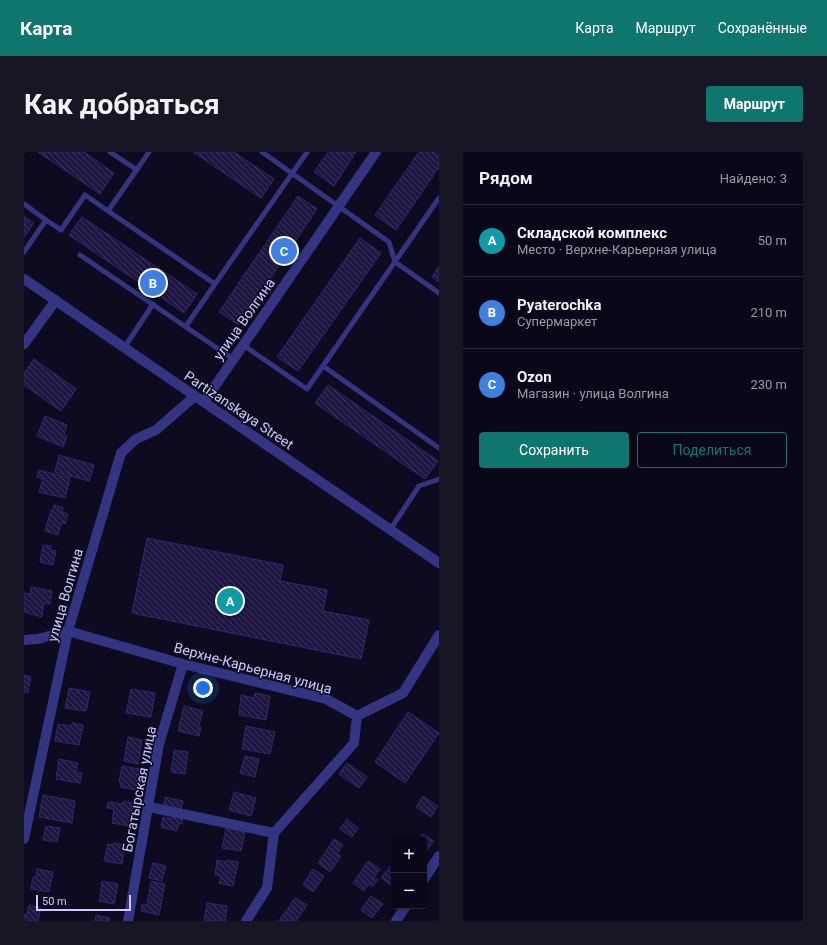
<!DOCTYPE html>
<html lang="ru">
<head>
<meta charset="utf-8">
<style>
	body { margin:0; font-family:Roboto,sans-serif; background:#181625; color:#f1f3f6 }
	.controls { position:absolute; right:12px; bottom:12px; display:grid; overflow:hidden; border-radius:4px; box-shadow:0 2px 6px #0003 }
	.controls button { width:36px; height:36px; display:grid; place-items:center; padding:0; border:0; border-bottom:1px solid #2a2937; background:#0a0818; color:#f1f3f6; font:20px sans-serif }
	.scale { position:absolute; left:12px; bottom:10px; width:95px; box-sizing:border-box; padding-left:4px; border:2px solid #cdcaff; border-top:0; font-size:11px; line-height:14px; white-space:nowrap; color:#cdcaff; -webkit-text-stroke:3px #0e0b20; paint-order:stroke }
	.you { position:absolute; left:179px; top:536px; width:14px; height:14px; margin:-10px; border:3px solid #fff; border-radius:50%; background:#1a73e8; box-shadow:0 0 0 6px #1a73e833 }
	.badge { display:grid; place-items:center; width:26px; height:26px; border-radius:50%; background:#0f766e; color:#fff; font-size:13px; font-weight:700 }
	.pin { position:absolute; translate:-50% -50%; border:2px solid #fff; box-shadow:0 1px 4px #0006 }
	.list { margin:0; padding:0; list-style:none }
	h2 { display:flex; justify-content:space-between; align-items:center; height:52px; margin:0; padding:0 16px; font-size:17px }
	h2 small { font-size:13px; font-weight:400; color:#999aa2 }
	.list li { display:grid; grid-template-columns:26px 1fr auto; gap:12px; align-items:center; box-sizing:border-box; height:72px; padding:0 16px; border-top:1px solid #2a2937 }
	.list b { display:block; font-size:15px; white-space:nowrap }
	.list p { margin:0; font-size:13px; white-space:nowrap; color:#999aa2 }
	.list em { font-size:13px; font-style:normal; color:#999aa2 }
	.actions { display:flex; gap:8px; padding:12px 16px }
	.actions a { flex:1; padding:9px 0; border:1px solid #0f766e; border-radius:4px; text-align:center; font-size:14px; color:#0f766e }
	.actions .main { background:#0f766e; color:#fff }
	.map { position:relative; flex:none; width:415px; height:769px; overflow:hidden; border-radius:4px }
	header { display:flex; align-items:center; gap:24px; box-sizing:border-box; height:56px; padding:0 20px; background:#0f766e; color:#fff }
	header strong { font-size:19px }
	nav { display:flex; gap:22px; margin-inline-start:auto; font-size:14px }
	.intro { display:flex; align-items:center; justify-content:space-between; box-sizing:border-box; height:96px; padding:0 24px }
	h1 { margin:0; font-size:28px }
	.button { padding:10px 18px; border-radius:4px; background:#0f766e; color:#fff; font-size:14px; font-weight:700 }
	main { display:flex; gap:24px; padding:0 24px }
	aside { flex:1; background:#0a0818; border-radius:4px; box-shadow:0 2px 6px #0003 }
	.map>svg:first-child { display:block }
</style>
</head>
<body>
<header>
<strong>Карта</strong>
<nav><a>Карта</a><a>Маршрут</a><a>Сохранённые</a></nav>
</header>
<div class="intro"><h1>Как добраться</h1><a class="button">Маршрут</a></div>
<main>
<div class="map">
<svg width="415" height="769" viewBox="0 0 415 769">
	<defs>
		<pattern id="building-back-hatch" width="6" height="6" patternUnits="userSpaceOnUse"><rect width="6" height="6" fill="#1d1642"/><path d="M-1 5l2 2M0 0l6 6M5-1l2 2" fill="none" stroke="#3d375e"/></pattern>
	</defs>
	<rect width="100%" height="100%" fill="#0e0b20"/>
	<path fill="url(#building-back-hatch)" stroke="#31276f" d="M 14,0 L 60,0 L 90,21 L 76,42 Z
		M 169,0 L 210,0 L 250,27 L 237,46 Z
		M 304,0 L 332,0 L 310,34 L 290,20 Z
		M 395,0 L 415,0 L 415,15 L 372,78 L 351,63 Z
		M 274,44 L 293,57 L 215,173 L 195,160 Z
		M 0,64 L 10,71 L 0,85 Z
		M 58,65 L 173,142 L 160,161 L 45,83 Z
		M 336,86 L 357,101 L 274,219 L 253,205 Z
		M 415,114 L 415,130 L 408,125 Z
		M 10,207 L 52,237 L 37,259 L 0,233 L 0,221 Z
		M 304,233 L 414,309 L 401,327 L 291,251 Z
		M 21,264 L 43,273 L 40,282 L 43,284 L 39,295 L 13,284 Z
		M 35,303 L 70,313 L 65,329 L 31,320 Z
		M 15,318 L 46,326 L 41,346 L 15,340 L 19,327 L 13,325 Z
		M 30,353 L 39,356 L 38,360 L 44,362 L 41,372 L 37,371 L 34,383 L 21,379 L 27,358 L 29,358 Z
		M 123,386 L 259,413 L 256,429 L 303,438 L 299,459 L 345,468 L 337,507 L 108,461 Z
		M 19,393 L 27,394 L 26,398 L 32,399 L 29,413 L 16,410 Z
		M 7,435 L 28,439 L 26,452 L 20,451 L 18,465 L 0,460 L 0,441 L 6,442 L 6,444 Z
		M 0,523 L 7,525 L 4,541 L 0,540 Z
		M 45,536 L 66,540 L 62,559 L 41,556 Z
		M 107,537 L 131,541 L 127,565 L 102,561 Z
		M 231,541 L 246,544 L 242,568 L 215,563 L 217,543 L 230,546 Z
		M 160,554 L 179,559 L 175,574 L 177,575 L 175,584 L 154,579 Z
		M 384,560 L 415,581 L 381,631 L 351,610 Z
		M 48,571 L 59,573 L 55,593 L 31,589 L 34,572 L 47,574 Z
		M 222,574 L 251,580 L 246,602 L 218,597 Z
		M 104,585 L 118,588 L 114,612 L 100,609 Z
		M 150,598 L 164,600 L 161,622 L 147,620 Z
		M 221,604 L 235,607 L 231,625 L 216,621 Z
		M 35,607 L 54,611 L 52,620 L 58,621 L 56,631 L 32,627 Z
		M 323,611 L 343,625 L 335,636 L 315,622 Z
		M 98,614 L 115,617 L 112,638 L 96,635 L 97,630 L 95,630 Z
		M 210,640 L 232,646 L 227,664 L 205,658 Z
		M 19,643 L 51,649 L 48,671 L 15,665 Z
		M 399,644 L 414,654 L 407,665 L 392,655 Z
		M 141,645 L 159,649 L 157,658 L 139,655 Z
		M 99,649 L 109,651 L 105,674 L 88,671 L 90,657 L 83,656 L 84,650 L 99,652 Z
		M 149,663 L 159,665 L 158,672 L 155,671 L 153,679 L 137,675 L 139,665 L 148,667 Z
		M 323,667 L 334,676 L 328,685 L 316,677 Z
		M 22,674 L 36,676 L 33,690 L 19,688 Z
		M 202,676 L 221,680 L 217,699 L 198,696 Z
		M 399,682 L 410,689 L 403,698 L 400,695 L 400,688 L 395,688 Z
		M 310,687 L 319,693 L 313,702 L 317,704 L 306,720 L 294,711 Z
		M 89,691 L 101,693 L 98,712 L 80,709 L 84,692 L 89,693 Z
		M 193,708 L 202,710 L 202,708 L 214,710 L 209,734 L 195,731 L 197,724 L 191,723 Z
		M 344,709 L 356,717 L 350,725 L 354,728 L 348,735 L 345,732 L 340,739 L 329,731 Z
		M 129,711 L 142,714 L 138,729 L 125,726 Z
		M 366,714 L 370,717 L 370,735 L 357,726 Z
		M 13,717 L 29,720 L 25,740 L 7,737 L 9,725 L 12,725 Z
		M 289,717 L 300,724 L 289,740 L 279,733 Z
		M 78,729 L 94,732 L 90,752 L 75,749 Z
		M 127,729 L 141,732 L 135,763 L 117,759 L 118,752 L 123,753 Z
		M 347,744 L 359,752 L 348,766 L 337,758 Z
		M 271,746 L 283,753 L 272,769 L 255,769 Z
		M 183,751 L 203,754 L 201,769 L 180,769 Z
		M 5,753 L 17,756 L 14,769 L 0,769 L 1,762 L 3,762 Z
		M 72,763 L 86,766 L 85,769 L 71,769 Z"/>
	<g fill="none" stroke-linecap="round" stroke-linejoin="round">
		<path stroke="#333482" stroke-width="5" d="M 86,0 L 113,18
			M 125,0 L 84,59 L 191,132 L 283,0
			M 238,0 L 365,90 L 371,110 L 415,141
			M 0,52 L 22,68
			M 0,100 L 22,68 L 37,78 L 61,43 L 84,59
			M 56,103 L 209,207
			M 162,174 L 191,132
			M 219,193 L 283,237 L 415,46
			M 100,196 L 129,152
			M 299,214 L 415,296
			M 366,378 L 395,334 L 415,327"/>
		<path stroke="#333482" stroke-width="10" d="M 0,192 L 32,148
			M 0,488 L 14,487 L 44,479 L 159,512 L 302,547 L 333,564
			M 333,564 L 379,541 L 415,483
			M 125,655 L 250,681
			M 0,687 L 44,479 L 97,301 L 112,287 L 132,278 L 171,244
			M 400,727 L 415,704
			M 104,769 L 135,592 L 159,512
			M 222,769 L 243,736 L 250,681 L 330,591 L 333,564
			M 372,769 L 382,754"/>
		<path stroke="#333482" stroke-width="10" d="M 0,127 L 415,411
			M 180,250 L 352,0"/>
	</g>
	<g text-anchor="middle" stroke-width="3" stroke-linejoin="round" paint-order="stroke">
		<g font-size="14" fill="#cdcaff" stroke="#0e0b20">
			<text transform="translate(220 167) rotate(-55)" y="5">улица Волгина</text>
			<text transform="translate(215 258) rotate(34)" y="5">Partizanskaya Street</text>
			<text transform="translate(41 443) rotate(-74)" y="5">улица Волгина</text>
			<text transform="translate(229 516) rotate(15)" y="5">Верхне-Карьерная улица</text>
			<text transform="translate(115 637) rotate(-79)" y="5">Богатырская улица</text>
		</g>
	</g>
</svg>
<div class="controls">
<button>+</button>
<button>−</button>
</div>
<div class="scale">50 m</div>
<div class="you"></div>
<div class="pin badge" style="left:206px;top:449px;background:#0f9aa8">A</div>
<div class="pin badge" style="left:129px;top:131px;background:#3f7fe0">B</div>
<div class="pin badge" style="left:260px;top:99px;background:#3f7fe0">C</div>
</div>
<aside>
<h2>Рядом<small>Найдено: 3</small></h2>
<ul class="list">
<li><span class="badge" style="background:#0f9aa8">A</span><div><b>Складской комплекс</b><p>Место · Верхне-Карьерная улица</p></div><em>50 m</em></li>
<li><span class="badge" style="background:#3f7fe0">B</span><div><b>Pyaterochka</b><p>Супермаркет</p></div><em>210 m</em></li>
<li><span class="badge" style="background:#3f7fe0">C</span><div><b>Ozon</b><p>Магазин · улица Волгина</p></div><em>230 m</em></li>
</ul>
<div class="actions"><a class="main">Сохранить</a><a>Поделиться</a></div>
</aside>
</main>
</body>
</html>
